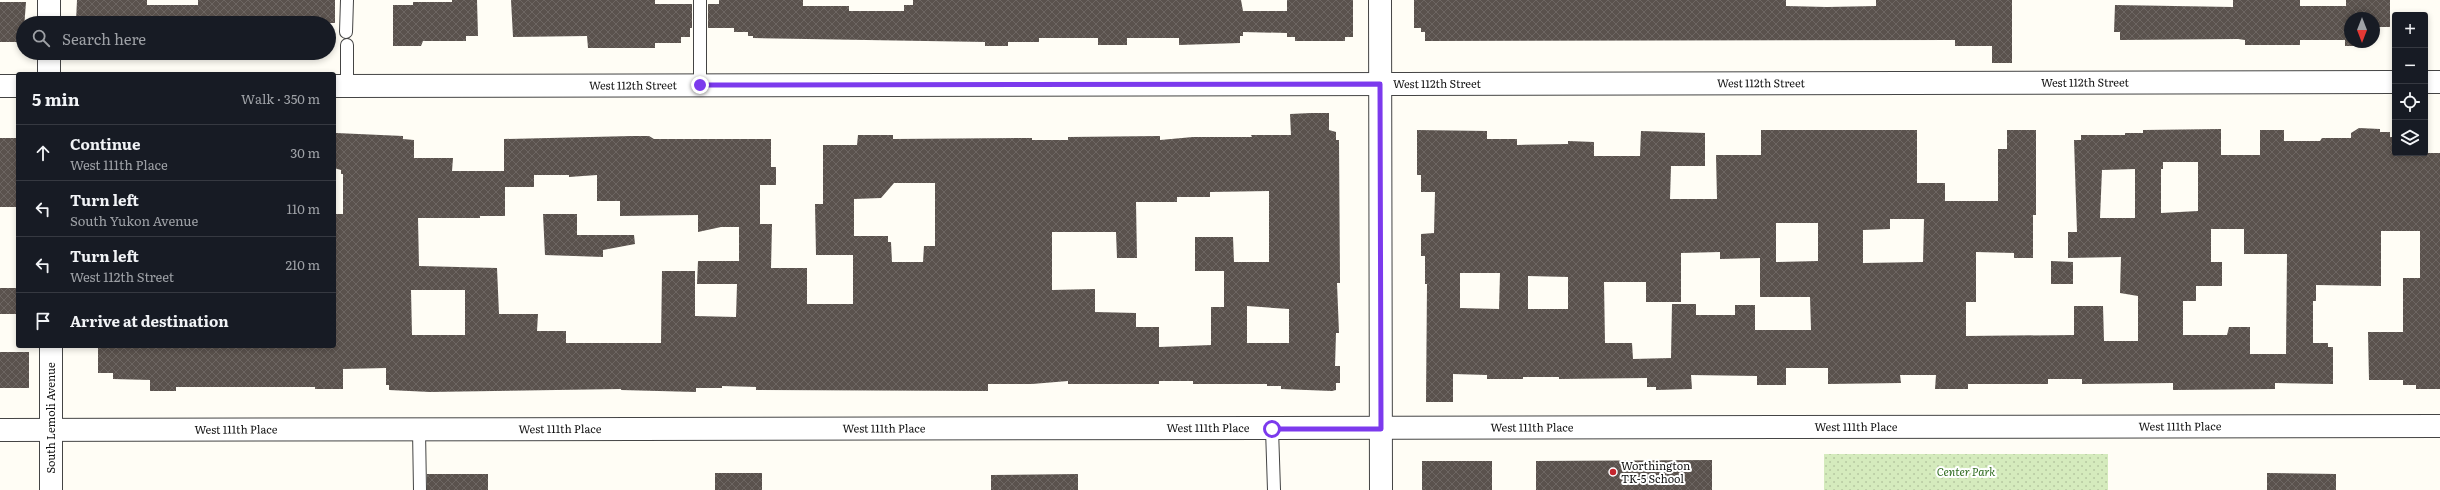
<!DOCTYPE html>
<html lang="en">
<head>
<meta charset="utf-8">
<style>
	body { margin:0; font-family:Literata,serif; background:#20242c; color:#f1f3f6 }
	.controls { position:absolute; right:12px; top:12px; display:grid; overflow:hidden; border-radius:4px; box-shadow:0 2px 6px #0003 }
	.controls button { width:36px; height:36px; display:grid; place-items:center; padding:0; border:0; border-bottom:1px solid #363941; background:#171b24; color:#f1f3f6; font:20px sans-serif }
	.compass { position:absolute; left:2344px; top:12px; width:36px; height:36px; border-radius:50%; background:#171b24; box-shadow:0 2px 6px #0003; rotate:180deg }
	.stop { position:absolute; width:12px; height:12px; margin:-9px; border:3px solid #7c3aed; border-radius:50%; background:#fff }
	.stop.end { background:#7c3aed; border-color:#fff; box-shadow:0 1px 4px #0008 }
	.list { margin:0; padding:0; list-style:none }
	h2 { display:flex; justify-content:space-between; align-items:center; height:52px; margin:0; padding:0 16px; font-size:17px }
	h2 small { font-size:13px; font-weight:400; color:#9ea1a6 }
	.list li { display:grid; grid-template-columns:26px 1fr auto; gap:12px; align-items:center; box-sizing:border-box; height:56px; padding:0 16px; border-top:1px solid #363941 }
	.list b { display:block; font-size:15px; white-space:nowrap }
	.list p { margin:0; font-size:13px; white-space:nowrap; color:#9ea1a6 }
	.list em { font-size:13px; font-style:normal; color:#9ea1a6 }
	.icon { flex:none; width:22px; height:22px; fill:none; stroke:currentColor; stroke-width:2; stroke-linecap:round; stroke-linejoin:round }
	.map { position:relative; flex:none; width:2440px; height:490px; overflow:hidden }
	.search { position:absolute; background:#171b24; box-shadow:0 2px 6px #0003; left:16px; top:16px; width:320px; height:44px; display:flex; align-items:center; gap:10px; box-sizing:border-box; padding:0 14px; border-radius:22px; color:#9ea1a6; font-size:15px }
	.panel { position:absolute; background:#171b24; box-shadow:0 2px 6px #0003; left:16px; top:72px; width:320px; height:276px; border-radius:4px }
	.map>svg:first-child { display:block }
</style>
</head>
<body>
<div class="map">
<svg width="2440" height="490" viewBox="0 0 2440 490">
	<defs>
		<pattern id="grass-dots" width="8" height="8" patternUnits="userSpaceOnUse"><rect width="8" height="8" fill="#d5ebbd"/><path d="M2 2h.1M6 6h.1" fill="none" stroke="#b6c8a1" stroke-width="1.8" stroke-linecap="round"/></pattern>
		<pattern id="building-cross-hatch" width="8" height="8" patternUnits="userSpaceOnUse"><rect width="8" height="8" fill="#5a524d"/><path d="M0 0l8 8M0 8l8-8" fill="none" stroke="#6d6662"/></pattern>
	</defs>
	<rect width="100%" height="100%" fill="#fffdf5"/>
	<path fill="url(#grass-dots)" d="M 1824,454 L 2108,454 L 2108,490 L 1824,490 Z"/>
	<path fill="url(#building-cross-hatch)" fill-rule="evenodd" d="M 77,0 L 147,0 L 147,5 L 198,5 L 198,0 L 335,0 L 335,23 L 93,23 L 76,21 Z
		M 452,0 L 477,0 L 478,36 L 466,36 L 466,41 L 423,41 L 421,46 L 393,46 L 393,5 L 413,5 L 413,2 L 452,2 Z
		M 511,0 L 655,0 L 655,4 L 692,4 L 692,28 L 690,28 L 690,37 L 681,37 L 681,43 L 655,43 L 655,48 L 588,48 L 587,36 L 513,37 Z
		M 719,0 L 803,0 L 803,6 L 849,6 L 849,11 L 904,11 L 904,5 L 913,5 L 913,0 L 1241,0 L 1243,11 L 1287,11 L 1287,0 L 1353,0 L 1353,37 L 1345,37 L 1345,41 L 1295,41 L 1295,37 L 1287,37 L 1287,33 L 1243,32 L 1243,36 L 1240,36 L 1240,43 L 1179,45 L 1179,38 L 1127,38 L 1127,45 L 1098,45 L 1098,38 L 1039,38 L 1039,42 L 1008,42 L 1008,46 L 985,46 L 985,42 L 753,38 L 753,36 L 748,36 L 748,32 L 734,32 L 734,28 L 708,28 L 708,4 L 719,4 Z
		M 1414,0 L 1786,0 L 1786,6 L 1827,7 L 1876,6 L 1876,0 L 2012,0 L 2012,63 L 1992,63 L 1992,46 L 1955,46 L 1955,40 L 1425,41 L 1425,32 L 1421,32 L 1421,28 L 1414,28 Z
		M 2233,0 L 2300,0 L 2300,6 L 2346,6 L 2346,0 L 2390,0 L 2390,27 L 2374,27 L 2374,18 L 2350,18 L 2350,42 L 2370,42 L 2370,46 L 2345,46 L 2345,40 L 2300,40 L 2300,45 L 2245,45 L 2245,40 L 2238,39 L 2120,40 L 2120,32 L 2114,32 L 2115,5 L 2233,7 Z
		M 0,2 L 26,2 L 23,42 L 0,42 Z
		M 1311,113 L 1329,113 L 1329,130 L 1336,132 L 1336,140 L 1339,140 L 1340,283 L 1337,283 L 1339,333 L 1336,333 L 1335,366 L 1340,366 L 1340,383 L 1336,383 L 1336,390 L 1332,391 L 1281,389 L 1281,386 L 1267,386 L 1267,384 L 1193,384 L 1193,381 L 1159,381 L 1159,384 L 1068,384 L 1068,381 L 1032,384 L 988,384 L 988,391 L 756,390 L 756,387 L 722,386 L 722,388 L 696,388 L 696,392 L 621,390 L 621,389 L 430,392 L 389,390 L 389,385 L 386,385 L 386,368 L 343,369 L 343,389 L 315,389 L 315,387 L 176,387 L 176,391 L 150,391 L 150,380 L 113,379 L 113,373 L 98,373 L 98,346 L 334,346 L 334,303 L 336,303 L 334,214 L 343,214 L 343,174 L 341,174 L 341,170 L 334,168 L 336,133 L 403,136 L 403,139 L 414,140 L 414,158 L 453,158 L 452,171 L 504,171 L 504,139 L 632,136 L 649,136 L 654,139 L 771,139 L 771,167 L 776,167 L 776,185 L 760,185 L 760,224 L 772,224 L 771,268 L 807,268 L 807,304 L 853,304 L 853,255 L 816,255 L 815,204 L 823,204 L 823,145 L 857,145 L 858,135 L 893,135 L 893,139 L 1032,138 L 1032,140 L 1068,140 L 1068,137 L 1160,136 L 1160,140 L 1193,137 L 1252,137 L 1251,135 L 1291,135 L 1290,114 ZM 534,175 L 569,175 L 569,177 L 597,175 L 597,201 L 620,201 L 620,216 L 698,215 L 698,232 L 721,227 L 739,227 L 739,261 L 698,261 L 697,284 L 737,284 L 736,317 L 695,316 L 695,271 L 662,271 L 661,343 L 566,343 L 566,331 L 537,331 L 538,314 L 499,314 L 497,268 L 419,266 L 418,218 L 480,218 L 480,216 L 505,216 L 505,187 L 534,187 ZM 894,183 L 935,183 L 935,246 L 924,246 L 923,262 L 892,262 L 891,242 L 888,242 L 888,236 L 854,236 L 854,199 L 881,198 ZM 1269,191 L 1269,262 L 1234,262 L 1233,237 L 1195,237 L 1195,271 L 1224,271 L 1224,307 L 1211,307 L 1211,345 L 1159,347 L 1159,327 L 1136,327 L 1136,313 L 1095,312 L 1095,289 L 1052,290 L 1052,232 L 1116,232 L 1117,258 L 1137,258 L 1136,202 L 1177,202 L 1177,197 L 1210,197 L 1210,192 ZM 411,290 L 465,290 L 465,335 L 412,335 ZM 1247,306 L 1289,309 L 1289,343 L 1247,343 Z
		M 2359,128 L 2380,129 L 2380,132 L 2390,132 L 2390,137 L 2395,137 L 2395,153 L 2440,153 L 2440,389 L 2416,389 L 2416,385 L 2403,385 L 2403,380 L 2369,380 L 2368,332 L 2403,332 L 2403,278 L 2420,278 L 2420,231 L 2381,231 L 2381,286 L 2316,285 L 2316,301 L 2313,301 L 2313,343 L 2328,343 L 2328,347 L 2333,347 L 2333,384 L 2275,383 L 2275,389 L 2173,390 L 2173,383 L 2082,384 L 2082,379 L 2048,379 L 2048,384 L 1968,384 L 1968,389 L 1935,389 L 1936,375 L 1900,375 L 1901,383 L 1828,384 L 1828,368 L 1786,368 L 1786,385 L 1757,385 L 1757,376 L 1691,375 L 1692,389 L 1656,390 L 1656,387 L 1647,387 L 1647,378 L 1559,379 L 1559,377 L 1523,377 L 1523,379 L 1487,379 L 1487,375 L 1453,374 L 1453,402 L 1426,402 L 1427,284 L 1425,284 L 1425,256 L 1421,256 L 1421,234 L 1434,233 L 1435,192 L 1421,192 L 1421,175 L 1417,175 L 1417,130 L 1487,131 L 1487,139 L 1517,139 L 1517,145 L 1568,144 L 1568,141 L 1594,142 L 1594,156 L 1640,156 L 1641,131 L 1705,133 L 1705,166 L 1671,166 L 1670,199 L 1717,199 L 1716,155 L 1761,155 L 1761,130 L 1917,130 L 1917,183 L 1945,183 L 1945,201 L 1998,201 L 1998,149 L 2007,149 L 2007,130 L 2036,130 L 2036,215 L 2033,215 L 2033,258 L 2014,258 L 2014,253 L 1976,252 L 1976,302 L 1966,302 L 1966,336 L 2074,335 L 2074,306 L 2103,306 L 2104,341 L 2138,341 L 2138,296 L 2120,293 L 2121,257 L 2068,258 L 2068,232 L 2077,232 L 2074,140 L 2081,140 L 2081,135 L 2125,135 L 2125,133 L 2143,133 L 2143,130 L 2221,129 L 2221,155 L 2260,155 L 2260,130 L 2284,130 L 2284,141 L 2320,141 L 2322,138 L 2351,138 L 2351,133 ZM 2163,162 L 2198,162 L 2198,211 L 2161,213 L 2161,169 L 2163,169 ZM 2135,169 L 2135,218 L 2100,218 L 2102,170 ZM 1890,219 L 1924,219 L 1923,262 L 1863,263 L 1863,230 L 1890,229 ZM 1776,223 L 1818,223 L 1818,261 L 1776,262 ZM 2211,229 L 2244,229 L 2244,254 L 2287,254 L 2286,354 L 2250,354 L 2250,327 L 2229,327 L 2227,335 L 2183,335 L 2183,301 L 2196,301 L 2196,286 L 2222,286 L 2222,262 L 2211,262 ZM 1720,252 L 1720,259 L 1760,258 L 1760,297 L 1810,297 L 1811,330 L 1755,330 L 1755,305 L 1735,305 L 1735,315 L 1696,315 L 1696,304 L 1672,304 L 1671,358 L 1633,359 L 1632,343 L 1605,343 L 1604,282 L 1646,282 L 1646,302 L 1681,302 L 1681,253 ZM 1460,273 L 1500,273 L 1499,309 L 1460,308 ZM 1528,276 L 1568,277 L 1568,309 L 1528,309 Z
		M 0,138 L 18,138 L 18,207 L 0,207 Z
		M 543,214 L 577,214 L 577,235 L 634,235 L 635,244 L 603,250 L 603,257 L 545,255 Z
		M 2051,261 L 2073,262 L 2073,284 L 2051,284 Z
		M 0,288 L 18,288 L 18,314 L 0,314 Z
		M 0,352 L 29,352 L 29,388 L 0,388 Z
		M 1712,460 L 1712,490 L 1536,490 L 1536,461 Z
		M 1422,461 L 1492,461 L 1492,490 L 1422,490 Z
		M 715,473 L 762,473 L 762,490 L 715,490 Z
		M 2267,473 L 2336,474 L 2336,490 L 2267,490 Z
		M 427,474 L 488,474 L 488,490 L 427,490 Z
		M 1078,474 L 1078,490 L 991,490 L 991,475 Z"/>
	<g fill="none" stroke-linecap="round" stroke-linejoin="round">
		<defs>
			<path id="lane" d="M 346,32 L 347,0
				M 347,45 L 347,86
				M 700,85 L 700,0
				M 1272,429 L 1274,490
				M 419,430 L 420,490"/>
			<g id="street">
				<path d="M 49,0 L 49,23"/>
				<path d="M 1380,0 L 1381,490"/>
				<path d="M 49,53 L 49,74"/>
				<path d="M 2425,82 L 2440,82"/>
				<path d="M 0,86 L 18,86"/>
				<path id="s1" d="M 334,86 L 2395,82"/>
				<path d="M 51,346 L 51,490"/>
				<path id="s2" d="M 0,430 L 2440,426"/>
			</g>
		</defs>
		<use href="#lane" stroke="#444" stroke-width="14"/>
		<use href="#street" stroke="#444" stroke-width="24"/>
		<use href="#lane" stroke="#fff" stroke-width="12"/>
		<use href="#street" stroke="#fff" stroke-width="22"/>
	</g>
	<g fill="none" stroke-linecap="round" stroke-linejoin="round">
		<path stroke="#7c3aed" stroke-width="5" d="M 700,85 L 1380,84 L 1381,429 L 1272,429"/>
	</g>
	<circle fill="#c4262e" stroke="#fff" stroke-width="1.5" cx="1613" cy="472" r="4"/>
	<g text-anchor="middle" stroke-width="4" stroke-linejoin="round" paint-order="stroke">
		<g font-size="11" fill="#111" stroke="#fff">
			<text dy="4" stroke="none"><textPath href="#s1" startOffset="1427">West 112th Street</textPath></text>
			<text dy="4" stroke="none"><textPath href="#s1" startOffset="1751">West 112th Street</textPath></text>
			<text dy="4" stroke="none"><textPath href="#s1" startOffset="1103">West 112th Street</textPath></text>
			<text dy="4" stroke="none"><textPath href="#s1" startOffset="299">West 112th Street</textPath></text>
			<text transform="translate(51 418) rotate(-90)" y="4">South Lemoli Avenue</text>
			<text dy="4" stroke="none"><textPath href="#s2" startOffset="2180">West 111th Place</textPath></text>
			<text dy="4" stroke="none"><textPath href="#s2" startOffset="1532">West 111th Place</textPath></text>
			<text dy="4" stroke="none"><textPath href="#s2" startOffset="1856">West 111th Place</textPath></text>
			<text dy="4" stroke="none"><textPath href="#s2" startOffset="560">West 111th Place</textPath></text>
			<text dy="4" stroke="none"><textPath href="#s2" startOffset="884">West 111th Place</textPath></text>
			<text dy="4" stroke="none"><textPath href="#s2" startOffset="1208">West 111th Place</textPath></text>
			<text dy="4" stroke="none"><textPath href="#s2" startOffset="236">West 111th Place</textPath></text>
		</g>
		<g font-size="11" fill="#111" stroke="#fff" text-anchor="start">
			<text x="1621" y="470">Worthington<tspan x="1621" dy="13">TK-5 School</tspan></text>
		</g>
		<g font-size="11" font-style="italic" fill="#2f6b1f" stroke="#fff">
			<text x="1966" y="476">Center Park</text>
		</g>
	</g>
</svg>
<div class="controls">
<button>+</button>
<button>−</button>
<button><svg class="icon" aria-label="locate" viewBox="0 0 24 24"><circle cx="12" cy="12" r="6"/><path d="M12 2v4M12 18v4M2 12h4M18 12h4"/></svg></button>
<button><svg class="icon" aria-label="layers" viewBox="0 0 24 24"><path d="M12 4l9 5-9 5-9-5zM3 14l9 5 9-5"/></svg></button>
</div>
<svg class="compass" viewBox="-18 -18 36 36"><path d="M0-13l5 13h-10z" fill="#e53935"/><path d="M0 13l5-13h-10z" fill="#9ea1a6"/></svg>
<div class="stop" style="left:1272px;top:429px"></div>
<div class="stop end" style="left:700px;top:85px"></div>
<div class="search"><svg class="icon" aria-label="search" viewBox="0 0 24 24"><circle cx="10" cy="10" r="6"/><path d="M15 15l6 6"/></svg>Search here</div>
<section class="panel">
<h2>5 min<small>Walk · 350 m</small></h2>
<ul class="list">
<li><svg class="icon" aria-label="ahead" viewBox="0 0 24 24"><path d="M12 20V5M6 11l6-6 6 6"/></svg><div><b>Continue</b><p>West 111th Place</p></div><em>30 m</em></li>
<li><svg class="icon" aria-label="left" viewBox="0 0 24 24"><path d="M17 20v-9H6M10 6l-5 5 5 5"/></svg><div><b>Turn left</b><p>South Yukon Avenue</p></div><em>110 m</em></li>
<li><svg class="icon" aria-label="left" viewBox="0 0 24 24"><path d="M17 20v-9H6M10 6l-5 5 5 5"/></svg><div><b>Turn left</b><p>West 112th Street</p></div><em>210 m</em></li>
<li><svg class="icon" aria-label="arrive" viewBox="0 0 24 24"><path d="M6 21V4h12l-3 4 3 4H6"/></svg><div><b>Arrive at destination</b></div></li>
</ul>
</section>
</div>
</body>
</html>
